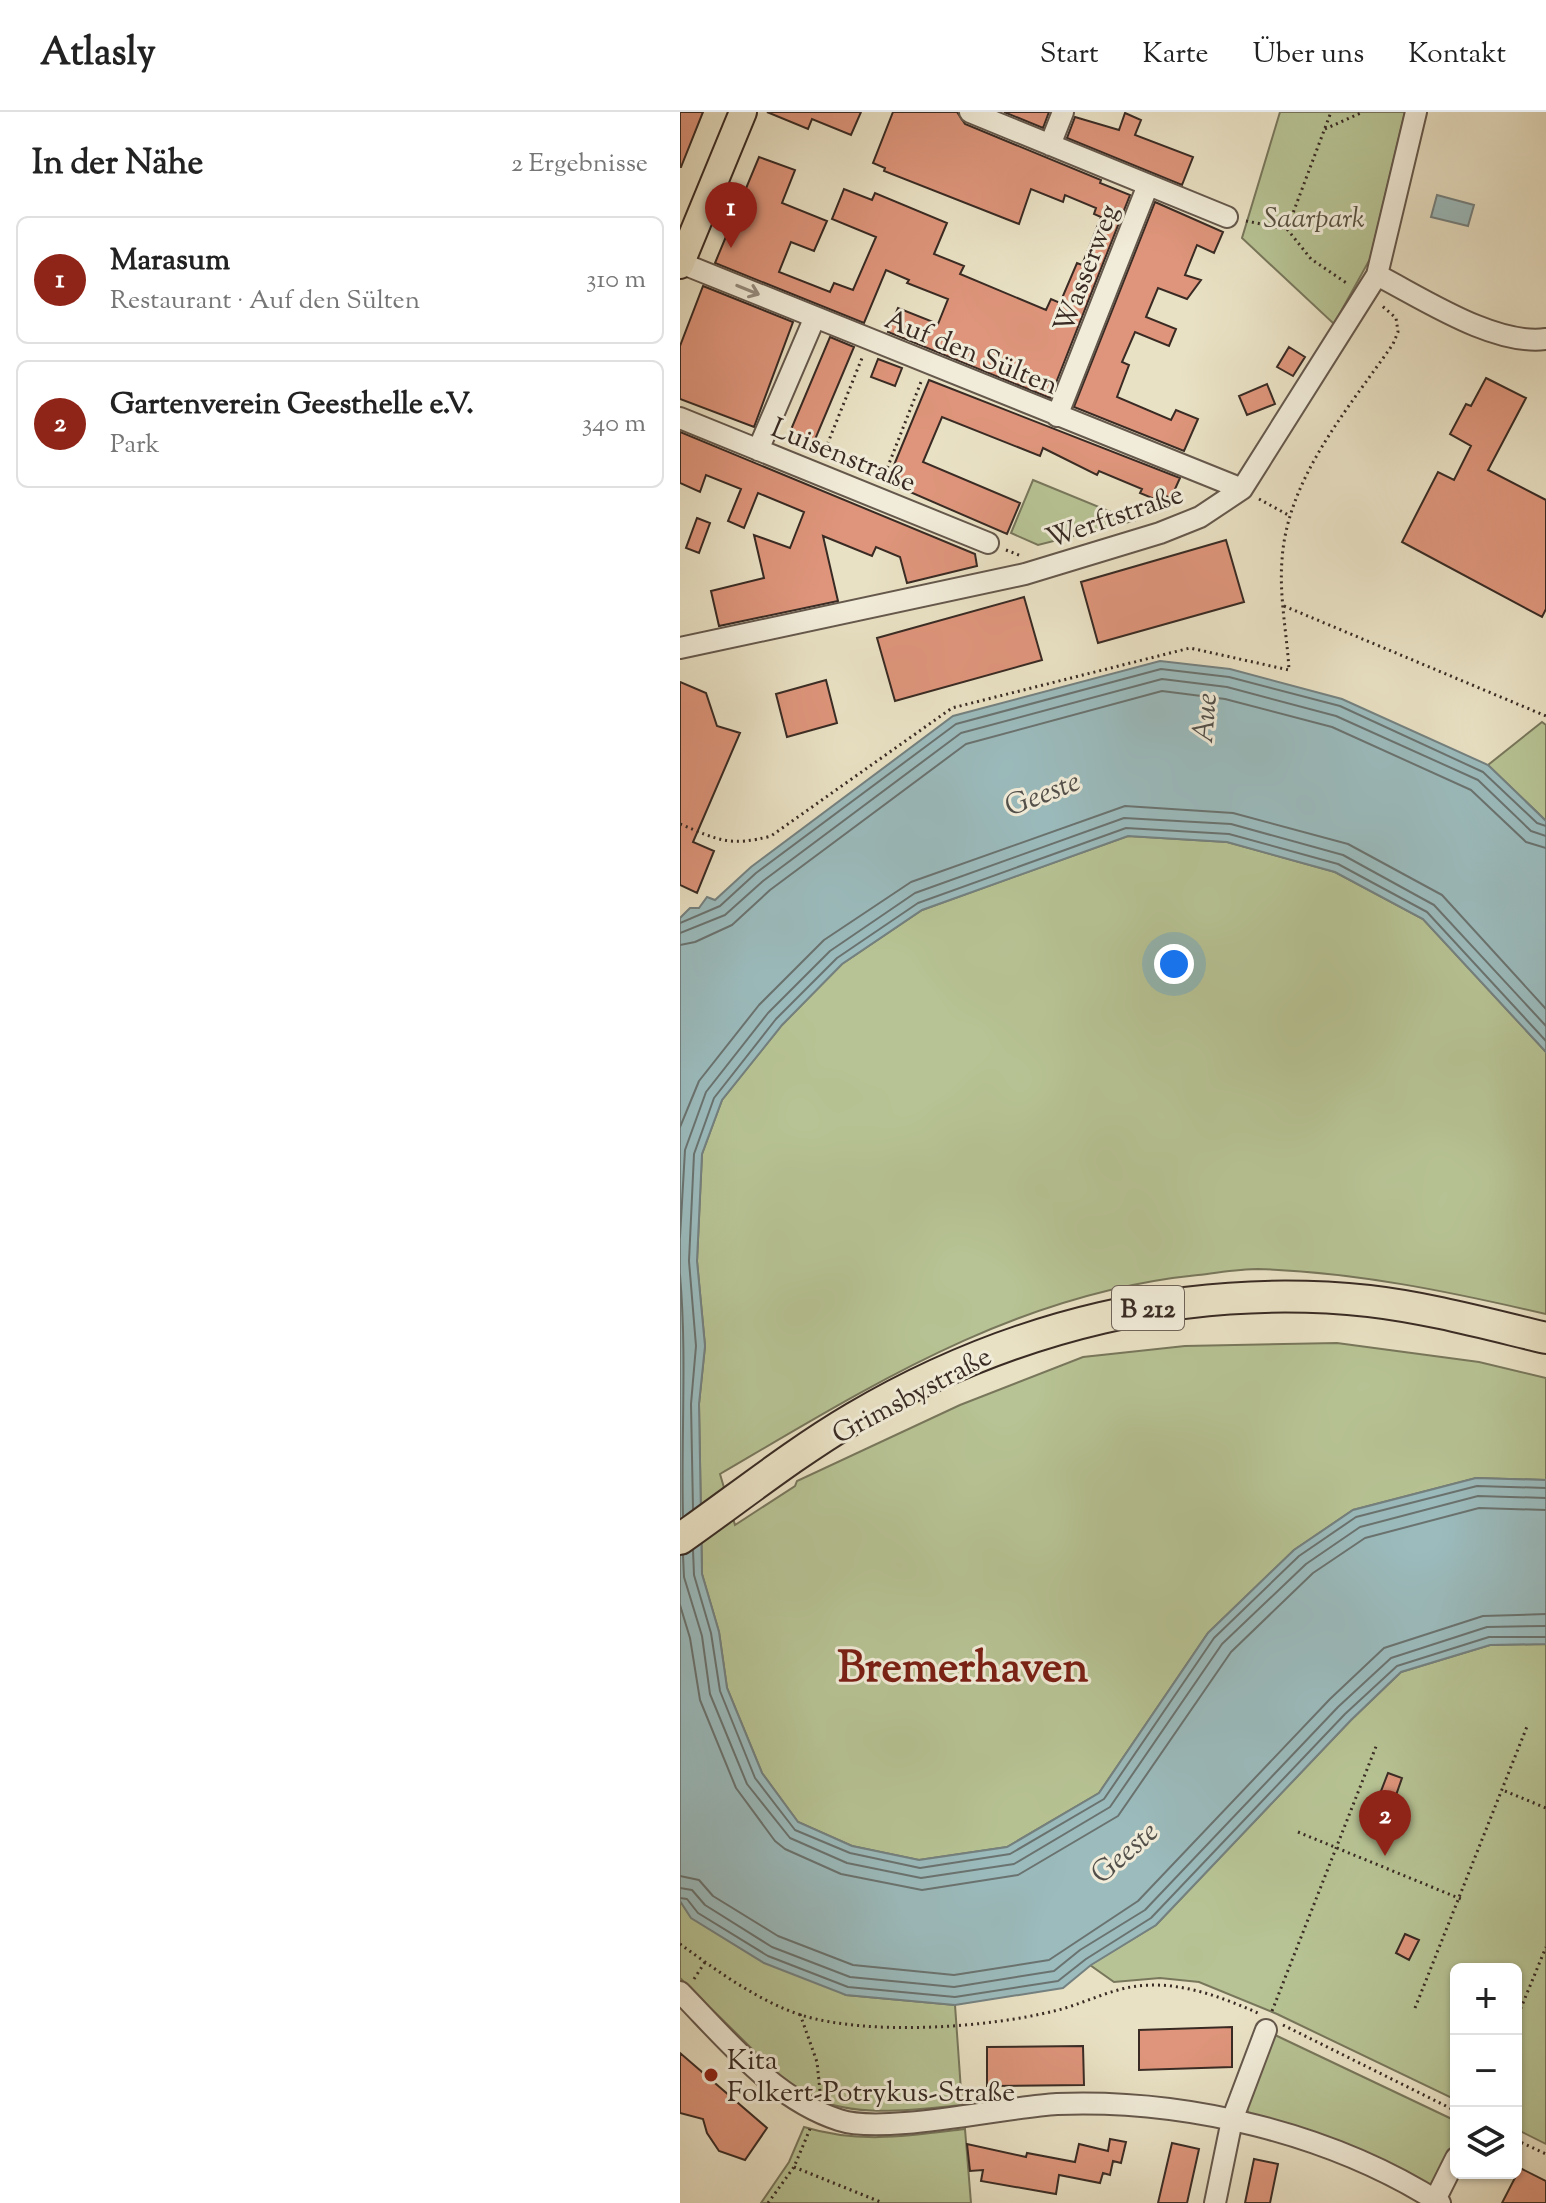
<!DOCTYPE html>
<html lang="de">
<head>
<meta charset="utf-8">
<style>
	body { margin:0; font-family:"Sorts Mill Goudy",serif; background:#f2f2f2; color:#222 }
	.controls { position:absolute; right:24px; bottom:24px; display:grid; overflow:hidden; border-radius:12px; box-shadow:0 2px 6px #0004 }
	.controls button { width:72px; height:72px; display:grid; place-items:center; padding:0; border:0; border-bottom:2px solid #e0e0e0; background:#fff; color:#222; font:40px sans-serif }
	.you { position:absolute; left:494px; top:852px; width:28px; height:28px; margin:-20px; border:6px solid #fff; border-radius:50%; background:#1a73e8; box-shadow:0 0 0 12px #1a73e833 }
	.badge { display:grid; place-items:center; width:52px; height:52px; border-radius:50%; background:#8f2418; color:#fff; font-size:26px; font-weight:700 }
	.pin { position:absolute; translate:-50% -66px; filter:drop-shadow(0 2px 4px #0008) }
	.pin::after { content:''; position:absolute; top:42px; width:28px; height:24px; background:inherit; clip-path:polygon(0 0,100% 0,50% 100%) }
	.list { margin:0; padding:0; list-style:none }
	h2 { display:flex; justify-content:space-between; align-items:center; height:104px; margin:0; padding:0 32px; font-size:34px }
	h2 small { font-size:26px; font-weight:400; color:#767676 }
	.list li { display:grid; grid-template-columns:52px 1fr auto; gap:24px; align-items:center; box-sizing:border-box; height:128px; margin:0 16px 16px; padding:0 16px; border:2px solid #e0e0e0; border-radius:12px }
	.list b { display:block; font-size:30px; white-space:nowrap }
	.list p { margin:0; font-size:26px; white-space:nowrap; color:#767676 }
	.list em { font-size:26px; font-style:normal; color:#767676 }
	.icon { flex:none; width:44px; height:44px; fill:none; stroke:currentColor; stroke-width:2; stroke-linecap:round; stroke-linejoin:round }
	.map { position:relative; flex:none; width:866px; height:2091px; overflow:hidden }
	header { display:flex; align-items:center; gap:48px; box-sizing:border-box; height:112px; padding:0 40px; background:#fff; border-bottom:2px solid #e0e0e0 }
	header strong { font-size:38px }
	nav { display:flex; gap:44px; margin-inline-start:auto; font-size:28px }
	main { display:flex }
	aside { flex:1; background:#fff }
	.map>svg:first-child { display:block }
</style>
</head>
<body>
<header>
<strong>Atlasly</strong>
<nav><a>Start</a><a>Karte</a><a>Über uns</a><a>Kontakt</a></nav>
</header>
<main>
<aside>
<h2>In der Nähe<small>2 Ergebnisse</small></h2>
<ul class="list">
<li><span class="badge">1</span><div><b>Marasum</b><p>Restaurant · Auf den Sülten</p></div><em>310 m</em></li>
<li><span class="badge">2</span><div><b>Gartenverein Geesthelle e.V.</b><p>Park</p></div><em>340 m</em></li>
</ul>
</aside>
<div class="map">
<svg width="866" height="2091" viewBox="0 0 866 2091">
	<rect width="100%" height="100%" fill="#e9e1c4"/>
	<filter id="stains"><feTurbulence type="fractalNoise" baseFrequency=".0025" numOctaves="4"/><feColorMatrix values="0 0 0 0 .2 0 0 0 0 .09 0 0 0 0 .02 0 0 0 .5 -.17"/></filter>
	<radialGradient id="worn" r=".72"><stop offset=".6" stop-color="#630" stop-opacity="0"/><stop offset="1" stop-color="#630" stop-opacity=".3"/></radialGradient>
	<path fill="#b7c394" stroke="#78775c" stroke-width="2" d="M 600,0 L 725,0 L 690,147 L 654,212 L 562,126 Z
		M 353,368 L 453,409 L 358,433 L 331,421 Z
		M 862,610 L 866,613 L 866,709 L 808,653 Z
		M 448,724 L 547,730 L 655,760 L 743,807 L 866,940 L 866,1202 C 771,1180 676,1160 578,1157 C 558,1157 537,1161 518,1163 C 337,1181 192,1273 40,1362 L 55,1413 L 115,1374 L 117,1369 L 280,1293 L 403,1245 L 505,1234 L 657,1231 L 799,1250 L 866,1266 L 866,1368 L 796,1366 L 673,1398 L 614,1438 L 528,1521 L 419,1681 L 327,1735 L 239,1748 L 172,1734 L 118,1710 L 82,1661 L 47,1576 L 39,1520 L 22,1462 L 19,1292 L 25,1234 L 17,1149 L 22,1042 L 42,988 L 102,913 L 162,852 L 242,798 Z
		M 866,1532 L 866,2032 L 836,2017 L 836,1857 L 776,1857 L 776,1988 L 597,1902 L 519,1870 L 480,1866 L 434,1870 L 410,1853 L 476,1813 L 671,1608 L 721,1560 L 810,1533 Z
		M 0,1789 L 12,1806 L 166,1883 L 275,1893 L 282,1993 C 223,1999 170,2007 115,1979 L 0,1866 Z
		M 595,1923 L 776,2009 L 776,2033 L 759,2070 L 748,2074 L 570,2006 L 566,1995 Z
		M 124,2015 C 179,2032 229,2024 285,2017 L 291,2091 L 81,2091 L 109,2050 Z"/>
	<path fill="#9bbbbd" stroke="#748180" stroke-width="2" d="M 757,83 L 794,93 L 788,114 L 751,105 Z
		M 480,549 L 550,557 L 662,587 L 808,653 L 866,709 L 866,940 L 743,807 L 655,760 L 547,730 L 448,724 L 242,798 L 162,852 L 102,913 L 42,988 L 22,1042 L 17,1149 L 25,1234 L 19,1292 L 22,1462 L 39,1520 L 47,1576 L 82,1661 L 118,1710 L 172,1734 L 239,1748 L 327,1735 L 419,1681 L 528,1521 L 614,1438 L 673,1398 L 796,1366 L 866,1368 L 866,1532 L 810,1533 L 721,1560 L 671,1608 L 476,1813 L 411,1853 L 383,1876 L 275,1893 L 166,1883 L 84,1851 L 11,1806 L 0,1789 L 0,806 L 10,796 L 19,796 L 27,785 L 35,788 L 71,755 L 273,604 Z"/>
	<g fill="none" stroke-linecap="round" stroke-linejoin="round">
		<path stroke="#6a7370" stroke-width="2" d="M 0,811 L 40,794 L 76,761 L 276,612 L 481,557 L 549,565 L 660,594 L 803,660 L 857,711 L 866,714
			M 0,821 L 45,803 L 83,769 L 281,621 L 482,567 L 547,575 L 656,604 L 798,668 L 851,719 L 866,724
			M 0,833 L 15,830 L 52,813 L 90,778 L 286,632 L 482,579 L 545,587 L 652,615 L 791,678 L 846,730 L 866,736
			M 0,1015 L 19,969 L 79,893 L 144,828 L 231,770 L 445,694 L 553,701 L 668,732 L 762,783 L 866,897
			M 0,1125 L 5,1038 L 26,980 L 88,901 L 150,839 L 235,781 L 444,706 L 551,712 L 663,743 L 754,793 L 866,914
			M 0,1163 C 7,1243 1,1323 3,1404
			M 13,1397 L 11,1292 L 16,1234 L 9,1149 L 14,1042 L 34,986 L 96,907 L 157,846 L 238,791 L 446,716 L 549,722 L 658,752 L 747,800 L 866,929
			M 13,1438 L 14,1463 L 31,1521 L 40,1579 L 75,1666 L 115,1718 L 170,1741 L 240,1756 L 330,1742 L 424,1687 L 534,1526 L 619,1444 L 676,1405 L 797,1374 L 866,1376
			M 3,1443 L 4,1465 L 22,1524 L 30,1582 L 67,1672 L 110,1726 L 167,1751 L 241,1766 L 334,1752 L 430,1695 L 542,1532 L 626,1452 L 680,1415 L 798,1384 L 866,1386
			M 0,1493 L 10,1526 L 20,1588 L 56,1676 L 95,1729 L 105,1737 L 161,1762 L 242,1778 L 338,1763 L 438,1704 L 551,1540 L 633,1461 L 685,1426 L 799,1396 L 866,1398
			M 0,1764 L 19,1768 L 33,1784 L 98,1824 L 173,1853 L 274,1863 L 369,1848 L 458,1789 L 650,1587 L 704,1536 L 803,1504 L 866,1502
			M 0,1776 L 12,1778 L 25,1793 L 92,1835 L 170,1865 L 274,1875 L 374,1859 L 400,1838 L 465,1798 L 658,1595 L 711,1546 L 807,1515 L 866,1514
			M 0,1786 L 7,1787 L 18,1801 L 88,1844 L 168,1875 L 275,1885 L 378,1869 L 406,1847 L 471,1806 L 665,1602 L 717,1554 L 809,1525 L 866,1525"/>
	</g>
	<path fill="#de957b" stroke="#392b24" stroke-width="2" d="M 0,0 L 23,0 L 1,55 L 0,55 Z
		M 87,0 L 181,0 L 171,23 L 132,7 L 128,17 Z
		M 213,0 L 277,0 L 285,12 L 421,68 L 420,71 L 450,83 L 370,286 L 208,220 L 218,196 L 258,212 L 268,187 L 227,171 L 229,168 L 206,158 L 184,211 L 35,151 L 79,45 L 115,58 L 102,91 L 147,109 L 134,139 L 111,130 L 99,160 L 150,180 L 154,171 L 173,178 L 196,125 L 152,107 L 164,77 L 192,88 L 195,81 L 267,111 L 254,142 L 284,154 L 280,162 L 366,198 L 371,187 L 380,191 L 397,151 L 402,153 L 421,105 L 414,102 L 416,96 L 385,83 L 383,90 L 351,77 L 339,112 L 204,59 L 205,56 L 193,51 Z
		M 324,0 L 369,0 L 363,16 Z
		M 445,1 L 461,8 L 455,23 L 513,45 L 502,73 L 387,26 L 395,5 L 439,18 Z
		M 475,90 L 543,120 L 534,141 L 517,133 L 505,163 L 521,168 L 507,187 L 478,176 L 466,205 L 496,217 L 489,234 L 455,220 L 442,250 L 449,253 L 437,285 L 491,308 L 496,298 L 518,307 L 504,339 L 394,295 Z
		M 23,174 L 113,210 L 74,315 L 0,287 L 0,234 Z
		M 150,225 L 174,235 L 131,337 L 107,327 Z
		M 609,235 L 625,245 L 613,264 L 597,255 Z
		M 198,247 L 222,256 L 215,274 L 191,265 Z
		M 806,266 L 846,286 L 808,358 L 866,388 L 866,497 L 862,505 L 722,430 L 758,360 L 774,368 L 791,334 L 770,322 L 786,292 L 791,294 Z
		M 249,268 L 500,366 L 491,386 L 481,382 L 479,389 L 460,381 L 462,377 L 419,359 L 417,363 L 363,336 L 360,344 L 262,305 L 243,350 L 340,391 L 327,422 L 207,370 Z
		M 587,272 L 595,292 L 567,303 L 559,284 Z
		M 0,320 L 295,442 L 297,454 L 227,471 L 220,445 L 196,435 L 192,444 L 143,424 L 158,489 L 39,514 L 31,479 L 84,466 L 74,423 L 110,436 L 124,400 L 78,381 L 64,416 L 48,409 L 61,377 L 26,363 L 20,380 L 0,371 Z
		M 17,406 L 30,411 L 19,441 L 6,436 Z
		M 546,428 L 564,490 L 418,531 L 401,470 Z
		M 344,485 L 362,548 L 215,589 L 197,526 Z
		M 146,568 L 157,611 L 107,625 L 96,582 Z
		M 0,570 L 26,581 L 37,614 L 60,621 L 13,730 L 34,739 L 17,781 L 0,773 Z
		M 708,1661 L 722,1666 L 706,1712 L 691,1705 Z
		M 725,1822 L 739,1828 L 729,1848 L 716,1841 Z
		M 552,1915 L 552,1955 L 459,1958 L 459,1918 Z
		M 403,1934 L 404,1973 L 307,1974 L 307,1935 Z
		M 0,1941 L 87,2016 L 65,2048 L 39,2039 L 27,2021 L 23,2007 L 0,2001 Z
		M 430,2027 L 446,2030 L 441,2051 L 433,2049 L 430,2063 L 423,2061 L 420,2071 L 379,2063 L 376,2082 L 301,2069 L 303,2058 L 290,2059 L 287,2032 L 346,2045 L 347,2041 L 395,2050 L 399,2032 L 428,2039 Z
		M 492,2031 L 519,2037 L 507,2091 L 478,2091 Z
		M 574,2047 L 598,2052 L 590,2091 L 565,2091 Z
		M 840,2056 L 866,2069 L 866,2091 L 822,2091 Z"/>
	<g fill="none" stroke-linecap="round" stroke-linejoin="round">
		<defs>
			<path id="minor" d="M 290,0 L 547,105
				M 370,33 L 383,0
				M 1,151 L 562,377
				M 697,163 C 742,186 814,234 866,227
				M 377,304 L 468,73
				M 0,306 L 308,431
				M 78,338 L 135,205
				M 0,536 L 345,462 L 480,421 L 520,405 L 562,377 L 697,163 L 736,0
				M 0,1880 C 47,1928 94,1987 159,2008 C 204,2023 324,1995 377,1992 C 506,1987 650,2021 760,2091
				M 755,2088 L 776,2046
				M 535,2091 L 552,2008 L 586,1918"/>
			<path id="major" d="M 0,153 L 63,0"/>
			<path id="highway" d="M 0,1427 C 57,1387 113,1342 174,1306 C 330,1214 507,1170 689,1189 C 749,1196 807,1212 866,1226"/>
		</defs>
		<use href="#minor" stroke="#65584c" stroke-width="24"/>
		<use href="#major" stroke="#392b24" stroke-width="30"/>
		<use href="#highway" stroke="#392b24" stroke-width="34"/>
		<path stroke="#392b24" stroke-width="3" stroke-dasharray="2 4" stroke-linecap="butt" d="M 645,17 L 683,0
			M 566,109 L 607,117 L 631,147 L 668,172
			M 607,117 L 651,0
			M 143,343 L 182,246
			M 203,367 L 241,270
			M 579,387 L 610,404
			M 326,438 L 341,444
			M 604,494 L 866,604
			M 0,712 C 38,728 50,735 91,724 L 272,596 L 510,536 L 609,558 C 607,522 599,484 602,448 C 607,366 669,296 713,232 L 718,220 L 716,206 L 701,193
			M 825,1679 L 866,1696
			M 618,1720 L 781,1787
			M 0,1832 C 36,1858 78,1889 121,1903 C 188,1924 306,1916 374,1899 C 396,1894 416,1884 438,1878 C 486,1864 535,1882 578,1901
			M 14,1867 L 25,1850
			M 735,1896 L 848,1612
			M 592,1899 L 697,1632
			M 120,1902 L 137,1950 L 140,1979
			M 836,1908 L 866,1835
			M 603,1913 L 776,1999
			M 836,2028 L 866,2042
			M 114,2055 L 203,2091
			M 88,2091 L 114,2055 L 130,2017"/>
		<use href="#minor" stroke="#f1ecd9" stroke-width="20"/>
		<use href="#major" stroke="#e9e1c4" stroke-width="26"/>
		<use href="#highway" stroke="#e9e1c4" stroke-width="30"/>
	</g>
	<defs><path id="oneway-shaft" d="M-6 0H5M1.5-3L5.5 0L1.5 3" fill="none" stroke-width="1.6" stroke-linecap="round" stroke-linejoin="round" transform="scale(2)"/></defs>
	<use stroke="#958c7e" href="#oneway-shaft" transform="translate(68 178) rotate(22)"/>
	<circle fill="#8f2418" stroke="#f1ecd9" stroke-width="3" cx="31" cy="1963" r="8"/>
	<g text-anchor="middle" stroke-width="6" stroke-linejoin="round" paint-order="stroke">
		<rect fill="#f1ecd9" stroke="#70655a" stroke-width="2" x="432" y="1174" width="72" height="44" rx="6"/>
		<g font-size="26" font-weight="bold" fill="#392b24">
			<text x="468" y="1205">B 212</text>
		</g>
		<g font-size="28" font-style="italic" fill="#585140" stroke="#f1ecd9">
			<text x="634" y="115">Saarpark</text>
		</g>
		<g font-size="28" fill="#392b24" stroke="#f1ecd9">
			<text transform="translate(405 156) rotate(-69)" y="10">Wasserweg</text>
			<text transform="translate(292 239) rotate(22)" y="10">Auf den Sülten</text>
			<text transform="translate(164 342) rotate(22)" y="10">Luisenstraße</text>
			<text transform="translate(434 403) rotate(-19)" y="10">Werftstraße</text>
			<text transform="translate(231 1282) rotate(-28)" y="10">Grimsbystraße</text>
		</g>
		<g font-size="28" fill="#392b24" stroke="#f1ecd9" text-anchor="start">
			<text x="47" y="1957">Kita<tspan x="47" dy="32">Folkert-Potrykus-Straße</tspan></text>
		</g>
		<g font-size="30" font-style="italic" fill="#524f4a" stroke="#f1ecd9">
			<text transform="translate(524 606) rotate(-85)" y="10">Aue</text>
			<text transform="translate(362 681) rotate(-21)" y="10">Geeste</text>
			<text transform="translate(444 1740) rotate(-41)" y="10">Geeste</text>
		</g>
		<g font-size="44" font-weight="bold" fill="#7a1f14" stroke="#f1ecd9">
			<text x="283" y="1569">Bremerhaven</text>
		</g>
	</g>
	<rect width="100%" height="100%" filter="url(#stains)"/>
	<rect width="100%" height="100%" fill="url(#worn)"/>
</svg>
<div class="controls">
<button>+</button>
<button>−</button>
<button><svg class="icon" aria-label="layers" viewBox="0 0 24 24"><path d="M12 4l9 5-9 5-9-5zM3 14l9 5 9-5"/></svg></button>
</div>
<div class="you"></div>
<div class="pin badge" style="left:51px;top:136px">1</div>
<div class="pin badge" style="left:705px;top:1744px">2</div>
</div>
</main>
</body>
</html>
